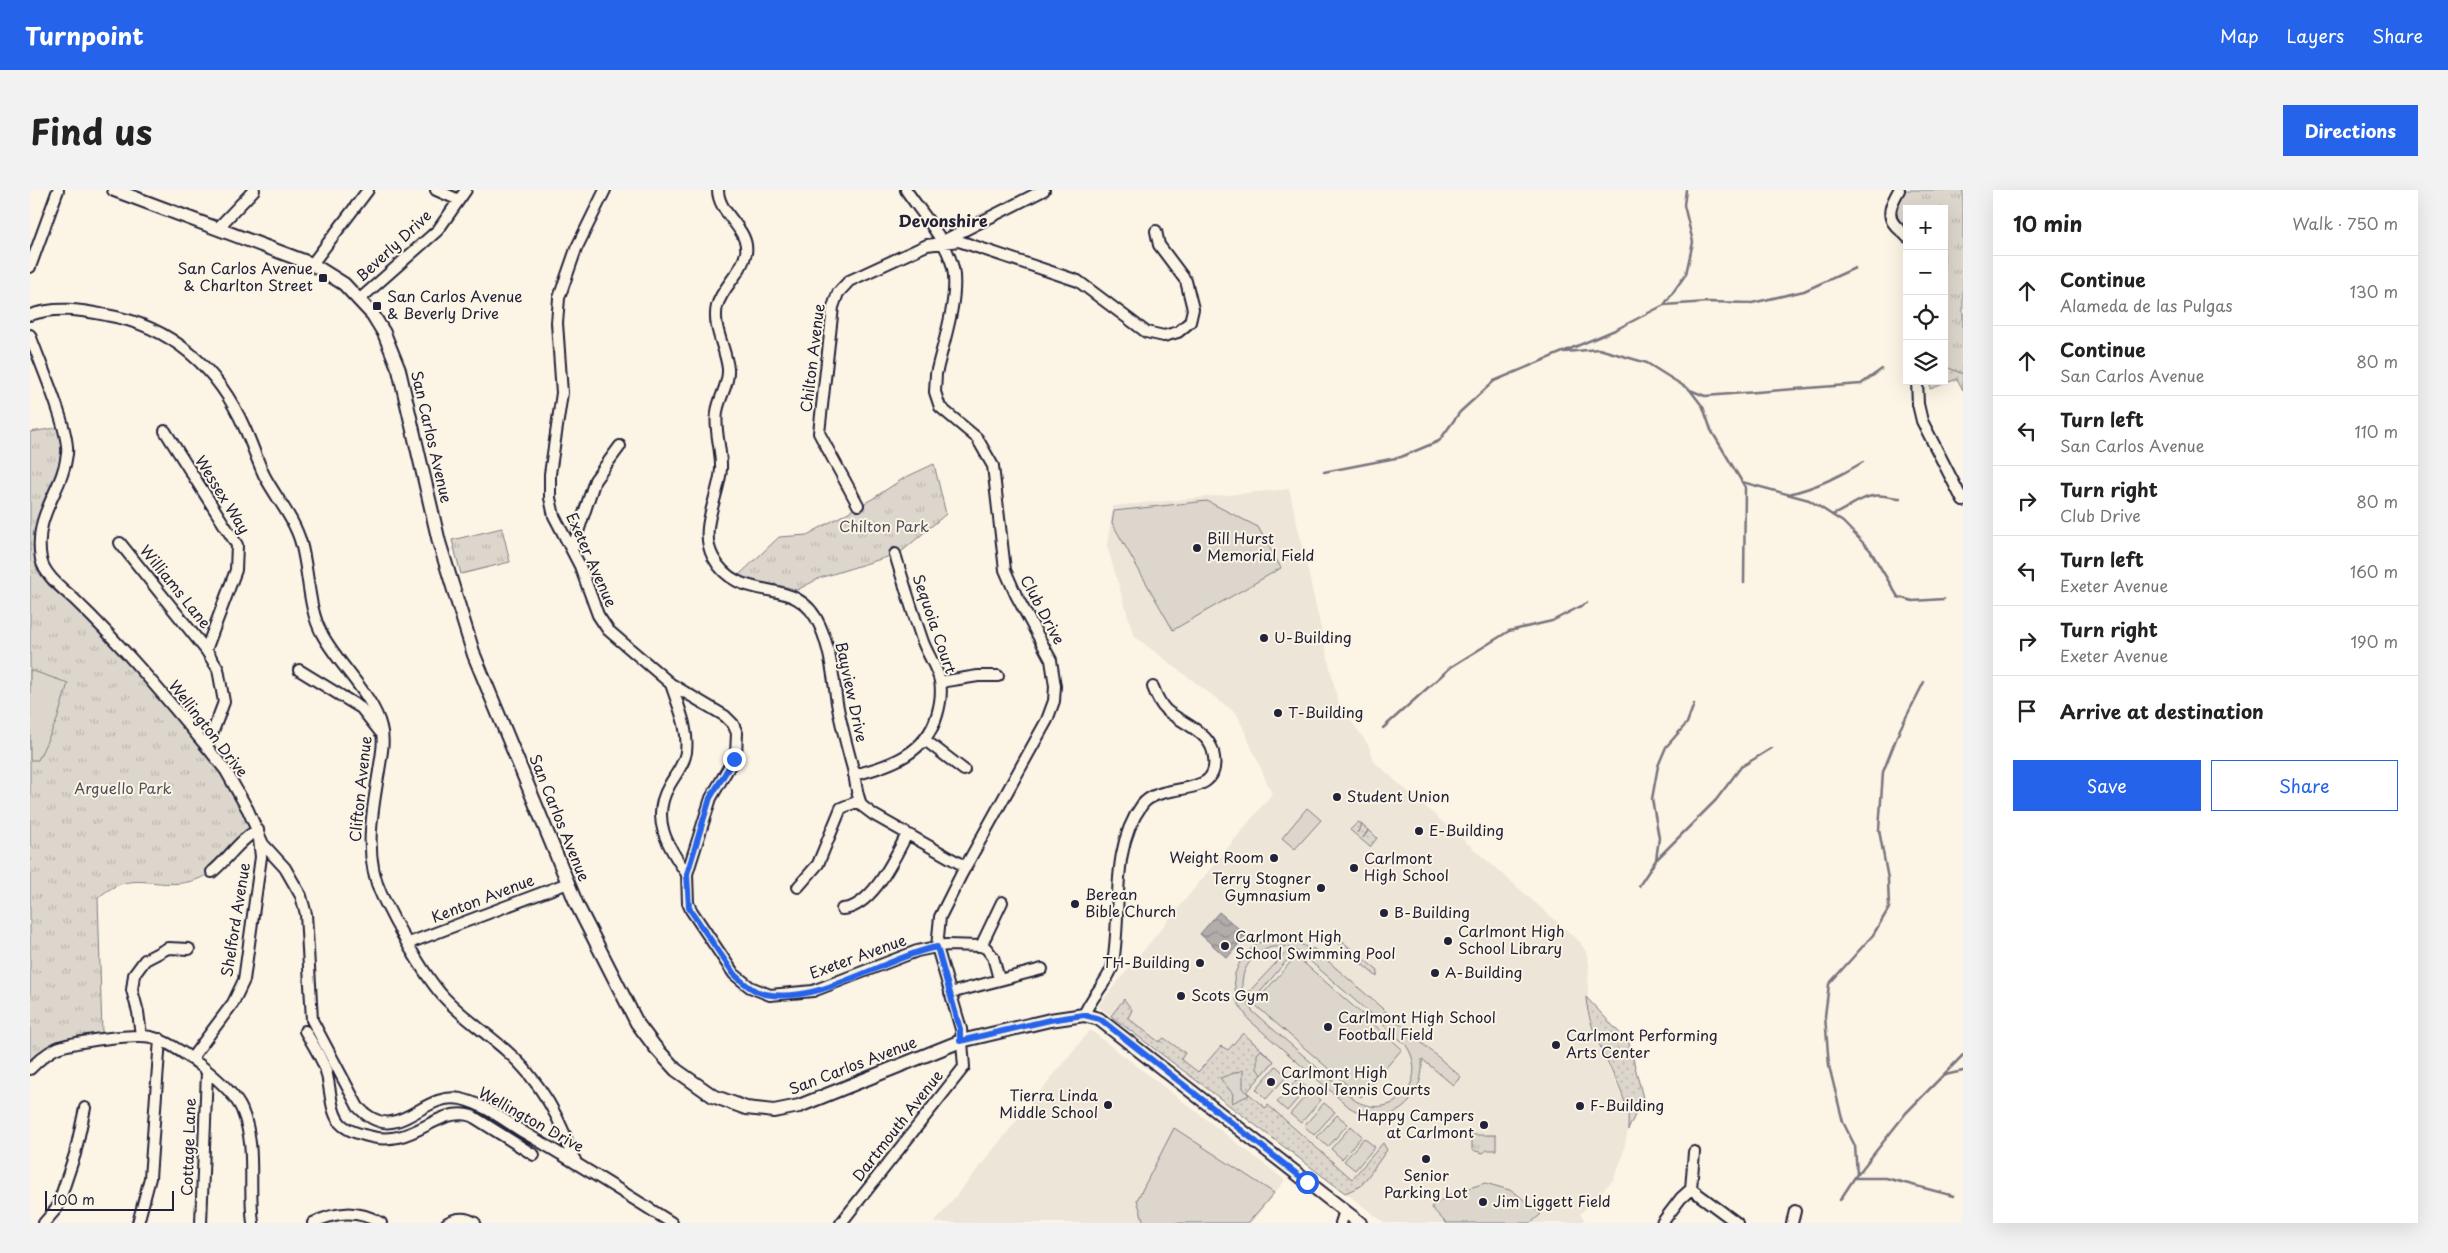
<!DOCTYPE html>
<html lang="en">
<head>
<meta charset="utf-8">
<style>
	body { margin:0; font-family:"Playpen Sans",sans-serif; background:#f2f2f2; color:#222 }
	.controls { position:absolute; right:15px; top:15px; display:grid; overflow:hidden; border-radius:0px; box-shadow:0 5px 20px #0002 }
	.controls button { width:45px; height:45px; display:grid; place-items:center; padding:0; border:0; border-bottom:1px solid #e0e0e0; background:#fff; color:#222; font:25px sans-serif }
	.scale { position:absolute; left:15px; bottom:12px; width:129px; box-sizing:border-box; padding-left:5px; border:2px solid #22223b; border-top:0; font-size:14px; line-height:18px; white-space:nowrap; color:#22223b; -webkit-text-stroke:4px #fcf5e5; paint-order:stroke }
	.stop { position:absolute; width:15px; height:15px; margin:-11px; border:4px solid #2563eb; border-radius:50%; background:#fff }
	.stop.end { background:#2563eb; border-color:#fff; box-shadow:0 1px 5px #0008 }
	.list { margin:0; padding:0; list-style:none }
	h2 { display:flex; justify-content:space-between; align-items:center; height:65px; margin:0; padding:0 20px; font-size:21px }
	h2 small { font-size:16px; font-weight:400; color:#767676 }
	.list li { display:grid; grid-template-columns:32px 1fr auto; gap:15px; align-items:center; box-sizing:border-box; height:70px; padding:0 20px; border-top:1px solid #e0e0e0 }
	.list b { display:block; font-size:19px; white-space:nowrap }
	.list p { margin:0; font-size:16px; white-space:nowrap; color:#767676 }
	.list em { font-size:16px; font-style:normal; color:#767676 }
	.actions { display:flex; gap:10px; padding:15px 20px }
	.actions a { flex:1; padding:11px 0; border:1px solid #2563eb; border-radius:0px; text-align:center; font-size:18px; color:#2563eb }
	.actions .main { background:#2563eb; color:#fff }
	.icon { flex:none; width:28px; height:28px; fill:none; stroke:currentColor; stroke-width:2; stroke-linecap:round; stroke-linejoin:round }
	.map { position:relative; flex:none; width:1933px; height:1033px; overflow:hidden; border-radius:0px }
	header { display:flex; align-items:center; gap:30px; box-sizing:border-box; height:70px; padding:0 25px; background:#2563eb; color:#fff }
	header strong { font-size:24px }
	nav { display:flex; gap:28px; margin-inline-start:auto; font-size:18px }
	.intro { display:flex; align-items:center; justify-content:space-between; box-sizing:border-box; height:120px; padding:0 30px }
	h1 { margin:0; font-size:35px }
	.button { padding:12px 22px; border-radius:0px; background:#2563eb; color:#fff; font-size:18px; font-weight:700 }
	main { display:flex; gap:30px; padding:0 30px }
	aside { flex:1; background:#fff; border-radius:0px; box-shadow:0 5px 20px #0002 }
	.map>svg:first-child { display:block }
</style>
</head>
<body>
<header>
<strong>Turnpoint</strong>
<nav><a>Map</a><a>Layers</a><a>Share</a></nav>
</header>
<div class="intro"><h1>Find us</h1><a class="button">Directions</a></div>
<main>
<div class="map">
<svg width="1933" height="1033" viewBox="0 0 1933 1033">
	<defs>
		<pattern id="grass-dots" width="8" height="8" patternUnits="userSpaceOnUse" patternTransform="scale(1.25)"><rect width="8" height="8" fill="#dcd6cc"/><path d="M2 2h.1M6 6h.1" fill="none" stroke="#bcb7b0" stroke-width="1.8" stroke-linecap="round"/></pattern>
		<pattern id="park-tufts" width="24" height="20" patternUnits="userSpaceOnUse" patternTransform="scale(1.25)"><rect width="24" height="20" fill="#dcd6cc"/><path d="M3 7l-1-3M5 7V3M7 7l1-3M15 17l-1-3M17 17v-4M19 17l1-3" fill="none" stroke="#bcb7b0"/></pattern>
		<pattern id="water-waves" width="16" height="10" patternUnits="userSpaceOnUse" patternTransform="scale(1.25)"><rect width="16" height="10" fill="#b2adab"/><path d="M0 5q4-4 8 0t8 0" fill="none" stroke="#908c8c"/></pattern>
	</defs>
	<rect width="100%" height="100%" fill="#fcf5e5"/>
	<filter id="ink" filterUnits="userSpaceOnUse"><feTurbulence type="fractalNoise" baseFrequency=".02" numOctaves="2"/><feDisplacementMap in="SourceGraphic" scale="10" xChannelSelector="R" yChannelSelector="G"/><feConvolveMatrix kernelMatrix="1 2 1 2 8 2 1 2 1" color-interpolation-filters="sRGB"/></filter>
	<g filter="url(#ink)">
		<path fill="#ece5d8" d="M 1259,299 L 1308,512 L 1339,556 L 1343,571 L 1550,752 L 1556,762 L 1559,772 L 1557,824 L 1565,849 L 1597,917 L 1598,940 L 1592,968 L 1583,990 L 1550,1024 L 1554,1029 L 1551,1033 L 1355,1033 L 1068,816 L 1242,604 L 1207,524 L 1104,446 L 1077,356 L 1083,316 Z
			M 1060,840 L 1255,990 L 1221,1033 L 904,1033 Z"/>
		<path fill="url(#grass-dots)" stroke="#7f7c84" d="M 1933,123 L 1933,200 L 1927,189 L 1900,199 L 1901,191 L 1914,191 L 1914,128 Z
			M 1328,632 L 1332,635 L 1327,643 L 1332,635 L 1338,640 L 1333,648 L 1339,640 L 1347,648 L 1340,657 L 1320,640 Z
			M 1302,743 L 1348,781 L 1347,787 L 1297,744 Z
			M 1556,807 L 1599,853 L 1613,908 L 1598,940 C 1598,932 1599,923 1596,916 C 1585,878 1559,848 1556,807 Z
			M 1094,809 L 1102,820 L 1098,828 L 1129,852 L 1134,848 L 1155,863 L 1151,869 L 1168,882 L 1191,856 L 1198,860 L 1213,843 L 1244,871 L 1217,902 L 1235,918 L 1238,915 L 1322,989 L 1353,953 L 1357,960 L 1331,996 L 1315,1003 L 1081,826 Z"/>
		<path fill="url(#park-tufts)" stroke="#7f7c84" d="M 1875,0 L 1933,0 L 1933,184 L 1914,176 L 1914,19 L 1877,19 L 1877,38 L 1868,29 L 1866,20 Z
			M 33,237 L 38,259 L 10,350 L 16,379 L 177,557 L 228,640 C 209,658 188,684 162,691 C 125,701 102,677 68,708 L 72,843 L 26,852 L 0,870 L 0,242 Z
			M 904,274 L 916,324 L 870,363 L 790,388 L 767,400 C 748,393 727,396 709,385 L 749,347 L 777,345 L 842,309 L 874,288 Z
			M 472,338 L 480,372 L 431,384 L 422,350 Z
			M 1442,945 L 1466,945 L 1466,960 L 1457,960 L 1453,963 L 1442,960 Z"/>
		<path fill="#dcd6cc" stroke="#7f7c84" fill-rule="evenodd" d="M 1177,311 L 1228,337 L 1251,378 L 1143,440 L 1082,333 L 1084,321 Z
			M 0,480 L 38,493 L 27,530 L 8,570 L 0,570 Z
			M 1277,618 L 1291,630 L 1265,659 L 1252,648 Z
			M 1248,748 L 1264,750 L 1281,760 L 1283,758 L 1431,887 L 1423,895 L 1392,869 C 1395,911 1359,943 1319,917 L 1219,830 L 1206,810 L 1204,786 L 1212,767 L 1228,753 ZM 1242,757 L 1257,757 L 1272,764 L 1375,854 C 1401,889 1365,932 1326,911 L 1222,821 L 1215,808 L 1221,813 L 1263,763 L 1259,759 L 1214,807 C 1207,785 1219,764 1242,757 Z
			M 1266,766 L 1372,859 L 1331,907 L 1224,814 Z
			M 1231,860 L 1244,871 L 1232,885 L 1227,879 L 1227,864 Z
			M 1246,876 L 1257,886 L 1236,909 L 1226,899 Z
			M 1213,880 L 1213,898 L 1219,905 L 1202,913 L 1203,904 L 1190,888 Z
			M 1267,889 L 1277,898 L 1257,921 L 1247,912 Z
			M 1280,901 L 1291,910 L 1271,933 L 1260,924 Z
			M 1294,913 L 1305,922 L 1284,945 L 1274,936 Z
			M 1307,925 L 1318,934 L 1298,957 L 1287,947 Z
			M 1321,936 L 1332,946 L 1312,969 L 1301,959 Z
			M 1144,938 L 1244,1003 L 1218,1033 L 1114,1033 L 1107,1010 Z
			M 1334,948 L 1345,957 L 1325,980 L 1314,971 Z
			M 1455,993 L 1483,1001 L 1511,1024 L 1501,1033 L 1416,1033 L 1401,1017 L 1421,1004 Z"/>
		<path fill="url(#water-waves)" stroke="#78757e" d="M 1189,722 L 1214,743 L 1217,744 L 1197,768 L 1170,744 Z"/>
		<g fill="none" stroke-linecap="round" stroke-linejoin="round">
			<path stroke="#78757e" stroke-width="2.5" d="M 1634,115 L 1678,112 L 1722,113 L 1774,101 L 1825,78
				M 1535,162 L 1569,159 L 1617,173 L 1660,200 L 1673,217 L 1681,240 L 1715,297 L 1714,393
				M 1660,200 L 1675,206 L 1831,194 L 1852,179
				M 1294,282 L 1371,267 L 1409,251 L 1430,222 L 1464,191 L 1585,140 L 1634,115 L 1656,84 L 1663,52 L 1654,15 L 1656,0
				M 1712,292 L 1779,310 L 1813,332 L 1840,360 L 1868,407 L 1883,411 L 1914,409
				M 1759,304 C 1787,297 1808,287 1833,272
				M 1802,325 C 1816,320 1827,309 1842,306 C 1850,304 1862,308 1870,308
				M 1353,538 L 1421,477 L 1479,441 L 1522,431 L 1557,413
				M 1627,669 L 1686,610 L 1711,577 L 1742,558
				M 1609,696 L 1626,670 L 1629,648 L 1622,609 L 1628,576 L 1636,557 L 1657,533 L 1664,514
				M 1915,885 L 1933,881
				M 1828,984 L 1876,923 L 1933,865
				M 1826,988 L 1856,988 L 1924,1006
				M 1810,1010 L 1827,984 L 1825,956 L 1813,932 L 1799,876 L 1795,826 L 1799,794 L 1843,745 L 1859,718 L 1858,689 L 1849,640 L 1853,582 L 1870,539 L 1894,492"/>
			<defs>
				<path id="minor" d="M 406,0 L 429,10
					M 575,0 L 546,59 L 529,108 L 527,133 L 532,203 L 520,284 L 520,308 L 524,326 L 550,376 L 568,425 L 578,440 L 641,494 L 695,526 L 703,534 L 707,543 L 706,565 L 681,608 L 657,684 L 658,713 L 661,720 L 704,784 L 720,797 L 740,805 L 783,801 L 887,761 L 916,755 L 951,756 L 956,758 L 963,767 L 969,789
					M 688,0 C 688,24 720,39 716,63 C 712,83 692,97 687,116 C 682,137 696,158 698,179 C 699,195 689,207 687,222 C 684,241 692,260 691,279 C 689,307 668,339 683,367 C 710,418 767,381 790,436 C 801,461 803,487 807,513 C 811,535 817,557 823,579 C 826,591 826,605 832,616 L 844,625 L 936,677
					M 1869,0 C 1863,11 1855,24 1865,35 C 1868,39 1873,42 1877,47
					M 187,39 L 224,0
					M 913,51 L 1014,0
					M 282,74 L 338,0
					M 0,77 L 28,0
					M 330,109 L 408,40 L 436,0
					M 0,125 C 26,116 50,120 76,125 C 142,136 189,179 215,239 C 222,254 227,270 234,285 C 246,308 264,328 271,353 C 279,381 278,419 292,444 C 307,473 344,506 351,537 C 355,551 351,567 349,581 C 342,623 333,666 352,706 C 366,735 392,782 412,805 C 438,834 474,853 498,883 C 513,901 526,923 535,945 C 538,954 539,962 545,970
					M 0,145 C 9,171 40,240 37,264 C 33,301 3,324 11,369 C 14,385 33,399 44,409 C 94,457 137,509 181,562 L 196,581 L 218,620 L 233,654 L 255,678 L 271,706 L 276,724 L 282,830 L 328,917 C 368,959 390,901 431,909 C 454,914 475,931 495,943 C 545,972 593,1002 642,1033
					M 1887,191 L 1888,214 L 1892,231 L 1933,311
					M 135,241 L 207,355 L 206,380 L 176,460 L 188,479 L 194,512 L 177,557
					M 828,315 L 789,243 L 803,117 L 808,103 L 819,91 L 897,55 L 929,51 L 1048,91 L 1116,142 L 1134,146 L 1148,142 L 1160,132 L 1163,119 L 1156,91 L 1129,55 L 1126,41
					M 90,353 L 176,460
					M 542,360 L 565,290 L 590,256
					M 269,480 L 331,518 L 350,542
					M 910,492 L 948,486 L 968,486
					M 641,494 C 648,516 659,538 656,562 C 654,575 645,585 639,596 C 620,629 638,657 657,684
					M 895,550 L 934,580
					M 824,585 C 859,576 896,564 907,525 C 910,515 912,502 910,491 C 907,478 898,465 893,452 C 883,423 874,394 865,364
					M 768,697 L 788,674 L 811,618 L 829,611
					M 812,719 C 842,718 865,667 877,644
					M 379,753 L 538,693
					M 951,756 L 972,712
					M 920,803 L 1012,779
					M 1054,825 C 1061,807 1075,795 1082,778 C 1093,727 1078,661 1112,615 C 1131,589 1195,612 1183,562 C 1179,542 1150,532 1136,520 C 1130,514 1126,505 1123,497
					M 275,841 C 282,853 290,865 295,878 C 301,894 299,919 310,933 C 316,940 326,943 334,945 C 385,961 404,915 442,926 L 504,965
					M 111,845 L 108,822 L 102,800 L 104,785 L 115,770 L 138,758 L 159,759
					M 161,869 L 203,813 L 214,790 L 231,667 L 228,640 C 210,649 198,669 182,682
					M 0,879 C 8,871 16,863 27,858 C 43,852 105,843 121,847 C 146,853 202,896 212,920 C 227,956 218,995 223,1033
					M 1661,999 L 1707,1033
					M 14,1033 L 27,1018 L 45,964 L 55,918
					M 108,1033 L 120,988 L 130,849
					M 171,1033 L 177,882
					M 283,1033 C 307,1021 328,1020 351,1033
					M 417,1033 C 426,1028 436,1027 445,1033
					M 811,1033 L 934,877 L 931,839 L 907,757 L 910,727 L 931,685 L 1017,530 L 1024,511 L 1025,496 L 1021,470 L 986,405 L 975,380 L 963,276 L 947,248 L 910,217 L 905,202 L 906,184 C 913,153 929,109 923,78 C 916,49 892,24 876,0
					M 1311,1033 L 1315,1021
					M 1632,1033 L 1651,1008 L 1661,999 L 1664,962
					M 1762,1033 L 1765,1021"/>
				<path id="major" d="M 84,0 L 282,74 L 314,94 L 343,125 L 354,143 L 369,180 L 409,352 L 444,465 L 547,715 L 607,833 L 625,857 L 646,880 L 683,906 L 716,918 L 744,921 L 769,916 L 931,851 L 1020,830 L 1054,825 L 1069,829 L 1330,1033"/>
			</defs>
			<use href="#minor" stroke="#22223b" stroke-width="14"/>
			<use href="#major" stroke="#22223b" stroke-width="16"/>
			<use href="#minor" stroke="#fcf5e5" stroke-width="10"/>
			<use href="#major" stroke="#fcf5e5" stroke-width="12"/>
		</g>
	</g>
	<g fill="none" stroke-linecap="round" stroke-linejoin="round" filter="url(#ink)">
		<path stroke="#2563eb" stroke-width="6" d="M 704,569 L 680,608 L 657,684 L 659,718 L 704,784 C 712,792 723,802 735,804 C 790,815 853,768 907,757 L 930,839 L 930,851 L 1020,830 L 1054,825 L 1070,829 L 1277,992"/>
	</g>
	<g fill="#22223b" stroke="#fcf5e5" stroke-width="2">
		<rect x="288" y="83" width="10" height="10" rx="2.5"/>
		<rect x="342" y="111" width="10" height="10" rx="2.5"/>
		<circle cx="1167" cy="358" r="5"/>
		<circle cx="1234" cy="448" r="5"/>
		<circle cx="1248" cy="523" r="5"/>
		<circle cx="1307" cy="607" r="5"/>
		<circle cx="1389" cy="641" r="5"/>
		<circle cx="1244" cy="668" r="5"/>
		<circle cx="1324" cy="678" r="5"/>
		<circle cx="1291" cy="698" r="5"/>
		<circle cx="1045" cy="714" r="5"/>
		<circle cx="1354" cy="723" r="5"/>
		<circle cx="1418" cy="751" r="5"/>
		<circle cx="1195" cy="756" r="5"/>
		<circle cx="1170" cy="773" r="5"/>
		<circle cx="1405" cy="783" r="5"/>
		<circle cx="1151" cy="806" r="5"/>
		<circle cx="1298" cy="837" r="5"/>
		<circle cx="1526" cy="855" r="5"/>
		<circle cx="1241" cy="892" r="5"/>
		<circle cx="1078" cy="915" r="5"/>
		<circle cx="1550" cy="916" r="5"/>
		<circle cx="1454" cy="935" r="5"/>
		<circle cx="1396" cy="969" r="5"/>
		<circle cx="1453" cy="1012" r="5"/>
	</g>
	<g text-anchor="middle" stroke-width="4" stroke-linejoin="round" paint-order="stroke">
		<g font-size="15" fill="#22223b" stroke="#fcf5e5">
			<text transform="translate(364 56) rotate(-43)" y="5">Beverly Drive</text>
			<text transform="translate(783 168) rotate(-83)" y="5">Chilton Avenue</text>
			<text transform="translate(401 247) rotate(77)" y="5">San Carlos Avenue</text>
			<text transform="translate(192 305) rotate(58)" y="5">Wessex Way</text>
			<text transform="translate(561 370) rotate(66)" y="5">Exeter Avenue</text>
			<text transform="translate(145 397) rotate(51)" y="5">Williams Lane</text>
			<text transform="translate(1012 420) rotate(62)" y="5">Club Drive</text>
			<text transform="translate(904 434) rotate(71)" y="5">Sequoia Court</text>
			<text transform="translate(821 502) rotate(78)" y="5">Bayview Drive</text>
			<text transform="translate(178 539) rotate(52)" y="5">Wellington Drive</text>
			<text transform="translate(331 599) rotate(-84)" y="5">Clifton Avenue</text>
			<text transform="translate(529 628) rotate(68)" y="5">San Carlos Avenue</text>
			<text transform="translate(453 709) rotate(-21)" y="5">Kenton Avenue</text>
			<text transform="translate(206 730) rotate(-81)" y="5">Shelford Avenue</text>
			<text transform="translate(828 767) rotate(-20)" y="5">Exeter Avenue</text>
			<text transform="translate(823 876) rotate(-21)" y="5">San Carlos Avenue</text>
			<text transform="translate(501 930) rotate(29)" y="5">Wellington Drive</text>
			<text transform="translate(868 936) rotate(-52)" y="5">Dartmouth Avenue</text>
			<text transform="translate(159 957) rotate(-88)" y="5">Cottage Lane</text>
		</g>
		<g font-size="15" fill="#22223b" stroke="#fcf5e5" text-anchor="start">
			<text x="283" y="84" text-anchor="end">San Carlos Avenue<tspan x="283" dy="17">&amp; Charlton Street</tspan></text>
			<text x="357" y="112">San Carlos Avenue<tspan x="357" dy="17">&amp; Beverly Drive</tspan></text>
			<text x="1177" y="354">Bill Hurst<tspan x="1177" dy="17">Memorial Field</tspan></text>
			<text x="1244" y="453">U-Building</text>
			<text x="1258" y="528">T-Building</text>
			<text x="1317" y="612">Student Union</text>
			<text x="1399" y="646">E-Building</text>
			<text x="1234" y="673" text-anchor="end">Weight Room</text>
			<text x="1334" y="674">Carlmont<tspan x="1334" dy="17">High School</tspan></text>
			<text x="1281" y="694" text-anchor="end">Terry Stogner<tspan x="1281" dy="17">Gymnasium</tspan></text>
			<text x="1055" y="710">Berean<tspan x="1055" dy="17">Bible Church</tspan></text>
			<text x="1364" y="728">B-Building</text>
			<text x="1428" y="747">Carlmont High<tspan x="1428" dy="17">School Library</tspan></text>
			<text x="1205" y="752">Carlmont High<tspan x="1205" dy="17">School Swimming Pool</tspan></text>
			<text x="1160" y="778" text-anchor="end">TH-Building</text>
			<text x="1415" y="788">A-Building</text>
			<text x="1161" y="811">Scots Gym</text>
			<text x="1308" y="833">Carlmont High School<tspan x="1308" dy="17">Football Field</tspan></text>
			<text x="1536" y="851">Carlmont Performing<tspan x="1536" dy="17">Arts Center</tspan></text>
			<text x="1251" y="888">Carlmont High<tspan x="1251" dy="17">School Tennis Courts</tspan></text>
			<text x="1068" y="911" text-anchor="end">Tierra Linda<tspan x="1068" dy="17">Middle School</tspan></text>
			<text x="1560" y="921">F-Building</text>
			<text x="1444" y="931" text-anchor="end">Happy Campers<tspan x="1444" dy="17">at Carlmont</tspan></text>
			<text x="1396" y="991" text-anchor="middle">Senior<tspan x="1396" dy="17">Parking Lot</tspan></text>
			<text x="1463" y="1017">Jim Liggett Field</text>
		</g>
		<g font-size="15" fill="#504f5f" stroke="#fcf5e5">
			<text x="854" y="342">Chilton Park</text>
			<text x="93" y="604">Arguello Park</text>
		</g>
		<g font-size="16" font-weight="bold" fill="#22223b" stroke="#fcf5e5">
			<text x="913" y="37">Devonshire</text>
		</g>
	</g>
</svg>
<div class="controls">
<button>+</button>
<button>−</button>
<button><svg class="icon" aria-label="locate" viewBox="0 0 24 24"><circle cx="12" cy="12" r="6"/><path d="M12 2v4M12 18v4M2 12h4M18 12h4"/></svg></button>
<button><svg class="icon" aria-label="layers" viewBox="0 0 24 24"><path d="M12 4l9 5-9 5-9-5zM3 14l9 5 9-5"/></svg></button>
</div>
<div class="scale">100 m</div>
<div class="stop" style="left:1277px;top:992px"></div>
<div class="stop end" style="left:704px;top:569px"></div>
</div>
<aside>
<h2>10 min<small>Walk · 750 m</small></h2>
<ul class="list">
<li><svg class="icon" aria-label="ahead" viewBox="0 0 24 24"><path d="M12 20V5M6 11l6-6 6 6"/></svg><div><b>Continue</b><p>Alameda de las Pulgas</p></div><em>130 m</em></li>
<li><svg class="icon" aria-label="ahead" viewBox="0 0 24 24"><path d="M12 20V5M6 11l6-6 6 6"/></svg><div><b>Continue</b><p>San Carlos Avenue</p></div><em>80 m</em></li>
<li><svg class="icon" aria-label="left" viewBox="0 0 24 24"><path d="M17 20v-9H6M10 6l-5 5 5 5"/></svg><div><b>Turn left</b><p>San Carlos Avenue</p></div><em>110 m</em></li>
<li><svg class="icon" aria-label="right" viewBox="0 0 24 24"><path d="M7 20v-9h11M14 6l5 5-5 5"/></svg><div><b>Turn right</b><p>Club Drive</p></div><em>80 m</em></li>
<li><svg class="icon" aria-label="left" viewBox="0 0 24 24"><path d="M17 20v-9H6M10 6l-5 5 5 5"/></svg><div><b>Turn left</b><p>Exeter Avenue</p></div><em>160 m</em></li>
<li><svg class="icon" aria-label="right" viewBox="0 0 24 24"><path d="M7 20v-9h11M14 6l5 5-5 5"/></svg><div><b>Turn right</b><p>Exeter Avenue</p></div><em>190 m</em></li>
<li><svg class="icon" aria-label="arrive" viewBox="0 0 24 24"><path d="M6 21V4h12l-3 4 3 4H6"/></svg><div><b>Arrive at destination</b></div></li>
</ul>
<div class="actions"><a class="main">Save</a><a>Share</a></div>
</aside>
</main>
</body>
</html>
